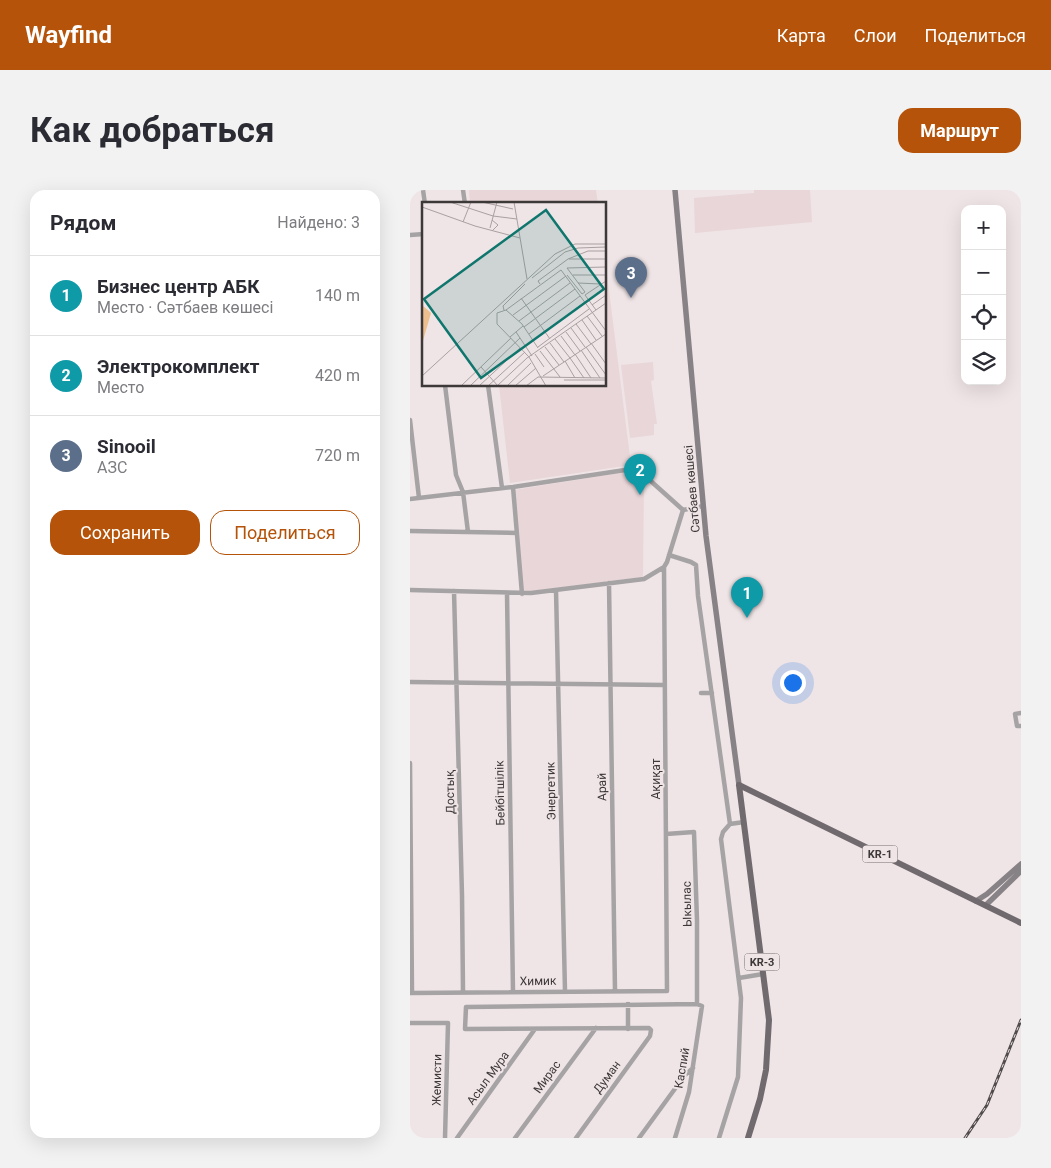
<!DOCTYPE html>
<html lang="ru">
<head>
<meta charset="utf-8">
<style>
	body { margin:0; font-family:Roboto,sans-serif; background:#f2f2f3; color:#2b2b33 }
	.controls { position:absolute; right:15px; top:15px; display:grid; overflow:hidden; border-radius:10px; box-shadow:0 5px 20px #0002 }
	.controls button { width:45px; height:45px; display:grid; place-items:center; padding:0; border:0; border-bottom:1px solid #e1e1e2; background:#fff; color:#2b2b33; font:25px sans-serif }
	.you { position:absolute; left:382px; top:492px; width:18px; height:18px; margin:-12px; border:4px solid #fff; border-radius:50%; background:#1a73e8; box-shadow:0 0 0 8px #1a73e833 }
	.badge { display:grid; place-items:center; width:32px; height:32px; border-radius:50%; background:#b45309; color:#fff; font-size:16px; font-weight:700 }
	.pin { position:absolute; translate:-50% -41px; filter:drop-shadow(0 1px 2px #0008) }
	.pin::after { content:''; position:absolute; top:26px; width:18px; height:15px; background:inherit; clip-path:polygon(0 0,100% 0,50% 100%) }
	.list { margin:0; padding:0; list-style:none }
	h2 { display:flex; justify-content:space-between; align-items:center; height:65px; margin:0; padding:0 20px; font-size:21px }
	h2 small { font-size:16px; font-weight:400; color:#7c7c81 }
	.list li { display:grid; grid-template-columns:32px 1fr auto; gap:15px; align-items:center; box-sizing:border-box; height:80px; padding:0 20px; border-top:1px solid #e1e1e2 }
	.list b { display:block; font-size:19px; white-space:nowrap }
	.list p { margin:0; font-size:16px; white-space:nowrap; color:#7c7c81 }
	.list em { font-size:16px; font-style:normal; color:#7c7c81 }
	.actions { display:flex; gap:10px; padding:15px 20px }
	.actions a { flex:1; padding:11px 0; border:1px solid #b45309; border-radius:15px; text-align:center; font-size:18px; color:#b45309 }
	.actions .main { background:#b45309; color:#fff }
	.icon { flex:none; width:28px; height:28px; fill:none; stroke:currentColor; stroke-width:2; stroke-linecap:round; stroke-linejoin:round }
	.map { position:relative; flex:none; width:611px; height:948px; overflow:hidden; border-radius:15px }
	header { display:flex; align-items:center; gap:30px; box-sizing:border-box; height:70px; padding:0 25px; background:#b45309; color:#fff }
	header strong { font-size:24px }
	nav { display:flex; gap:28px; margin-inline-start:auto; font-size:18px }
	.intro { display:flex; align-items:center; justify-content:space-between; box-sizing:border-box; height:120px; padding:0 30px }
	h1 { margin:0; font-size:35px }
	.button { padding:12px 22px; border-radius:15px; background:#b45309; color:#fff; font-size:18px; font-weight:700 }
	main { display:flex; gap:30px; padding:0 30px }
	aside { flex:1; background:#fff; border-radius:15px; box-shadow:0 5px 20px #0002 }
	.map>svg:first-child { display:block }
</style>
</head>
<body>
<header>
<strong>Wayfind</strong>
<nav><a>Карта</a><a>Слои</a><a>Поделиться</a></nav>
</header>
<div class="intro"><h1>Как добраться</h1><a class="button">Маршрут</a></div>
<main>
<aside>
<h2>Рядом<small>Найдено: 3</small></h2>
<ul class="list">
<li><span class="badge" style="background:#0f9aa8">1</span><div><b>Бизнес центр АБК</b><p>Место · Сәтбаев көшесі</p></div><em>140 m</em></li>
<li><span class="badge" style="background:#0f9aa8">2</span><div><b>Электрокомплект</b><p>Место</p></div><em>420 m</em></li>
<li><span class="badge" style="background:#5c6f8a">3</span><div><b>Sinooil</b><p>АЗС</p></div><em>720 m</em></li>
</ul>
<div class="actions"><a class="main">Сохранить</a><a>Поделиться</a></div>
</aside>
<div class="map">
<svg width="611" height="948" viewBox="0 0 611 948">
	<rect width="100%" height="100%" fill="#efe4e6"/>
	<path fill="#e9d6d9" d="M 59,0 L 186,0 L 188,14 L 60,14 Z
		M 344,0 L 400,0 L 402,32 L 285,43 L 284,8 L 344,3 Z
		M 195,69 L 221,275 L 100,293 L 89,195 L 195,195 Z
		M 243,172 L 244,190 L 241,191 L 247,234 L 244,234 L 244,245 L 220,248 L 211,175 Z
		M 215,282 L 226,283 L 234,288 L 233,387 L 113,402 L 104,300 Z"/>
	<g fill="none" stroke-linecap="round" stroke-linejoin="round">
		<path stroke="#a6a3a5" stroke-width="4.5" d="M 13,0 L 15,14
			M 53,0 L 55,14
			M 0,45 L 14,44
			M 35,195 L 46,285 L 53,302 L 58,342
			M 78,195 L 92,298
			M 0,230 L 9,308
			M 103,297 L 112,404
			M 0,309 L 103,297 L 215,280 L 226,281 L 234,285 L 273,320
			M 273,320 L 293,316
			M 0,341 L 107,343
			M 259,365 L 281,372 L 286,375 L 288,406 L 320,634
			M 199,393 L 205,801
			M 0,400 L 121,403 L 234,389 L 254,377 L 257,372 L 273,320
			M 146,400 L 155,801
			M 44,401 L 52,705 L 53,802
			M 97,403 L 103,802
			M 0,492 L 255,495
			M 291,503 L 302,503
			M 611,523 L 605,524 L 607,536 L 611,536
			M 0,573 L 2,803
			M 256,644 L 284,642 L 287,731 L 287,814
			M 329,788 L 353,784
			M 0,803 L 257,801 L 254,377
			M 218,814 L 218,839
			M 0,833 L 38,833 L 35,948
			M 47,948 L 125,839
			M 105,948 L 186,838
			M 166,948 L 240,846 L 241,840 L 239,838 L 55,839 L 56,817 L 287,814
			M 229,948 L 275,885 L 283,878
			M 265,948 L 279,902 L 292,816 L 287,814
			M 309,948 L 328,887 L 331,808 L 311,649 L 313,642 L 320,634 L 334,632"/>
		<path stroke="#878285" stroke-width="5.5" d="M 265,0 L 296,346 L 329,595
			M 566,711 L 577,704 L 611,674
			M 576,715 L 611,681"/>
		<path stroke="#706a6e" stroke-width="6" d="M 329,595 L 359,830 L 356,880 L 350,909 L 338,948
			M 329,595 L 611,733"/>
		<defs>
			<path id="rail" d="M 555,948 L 577,915 L 611,830"/>
		</defs>
		<use href="#rail" stroke="#504c4c" stroke-width="3"/>
		<use href="#rail" stroke="#efe4e6" stroke-width="1" stroke-dasharray="4" stroke-linecap="butt"/>
	</g>
	<g text-anchor="middle" stroke-width="4" stroke-linejoin="round" paint-order="stroke">
		<g fill="#efe4e6" stroke="#726c6d" stroke-width="1">
			<rect x="452.5" y="655.5" width="35" height="17" rx="4"/>
			<rect x="334.5" y="763.5" width="35" height="17" rx="4"/>
		</g>
		<g font-size="11" font-weight="bold" fill="#3d3939">
			<text x="470" y="668">KR-1</text>
			<text x="352" y="776">KR-3</text>
		</g>
		<g font-size="12" fill="#3d3939" stroke="#efe4e6">
			<text transform="translate(282 299) rotate(-95)" y="4">Сәтбаев көшесі</text>
			<text transform="translate(246 589) rotate(-90)" y="4">Ақиқат</text>
			<text transform="translate(192 597) rotate(-91)" y="4">Арай</text>
			<text transform="translate(141 601) rotate(-91)" y="4">Энергетик</text>
			<text transform="translate(40 602) rotate(-91)" y="4">Достық</text>
			<text transform="translate(90 603) rotate(-91)" y="4">Бейбітшілік</text>
			<text transform="translate(277 714) rotate(-91)" y="4">Ыкылас</text>
			<text transform="translate(128 791) rotate(-1)" y="4">Химик</text>
			<text transform="translate(272 878) rotate(-80)" y="4">Каспий</text>
			<text transform="translate(137 887) rotate(-54)" y="4">Мирас</text>
			<text transform="translate(197 887) rotate(-54)" y="4">Думан</text>
			<text transform="translate(78 888) rotate(-54)" y="4">Асыл Мура</text>
			<text transform="translate(27 890) rotate(-89)" y="4">Жемисти</text>
		</g>
	</g>
	<g transform="translate(12 12)">
		<rect width="184" height="184" fill="#efe4e6"/>
		<path d="M 0,103 L 9,111 L 0,142 Z" fill="#edbe8e"/>
		<path fill="none" stroke="#a8a0a1" stroke-width="1" d="M 28,0 L 71,14 L 95,17M 60,0 L 91,7M 92,0 L 105,77M 0,5 L 53,24 L 98,36M 70,18 L 76,23 L 70,29M 41,20 L 49,0M 68,26 L 75,0M 147,57 L 184,57M 145,73 L 160,92 L 163,90 L 145,66 L 184,65M 151,73 L 184,73M 110,76 L 143,50 L 156,46 L 184,45M 156,81 L 178,82M 118,82 L 116,79 L 146,57 L 166,49 L 184,49M 99,96 L 128,137M 167,98 L 184,86M 170,103 L 184,93M 82,108 L 81,104 L 103,82M 84,108 L 100,122 L 116,146M 174,108 L 163,93 L 184,79M 75,111 L 84,108 L 139,68 L 184,129M 75,111 L 75,122 L 107,155 L 124,184M 91,113 L 144,74M 165,114 L 180,134M 160,118 L 174,138M 97,119 L 148,81M 154,122 L 169,142M 102,125 L 153,87M 149,126 L 163,145M 94,130 L 110,154M 144,130 L 158,149M 107,132 L 158,94M 139,134 L 153,153M 88,135 L 101,124M 133,137 L 148,156M 111,139 L 163,100M 128,141 L 142,160M 169,141 L 184,162M 116,145 L 167,107M 123,145 L 137,163M 164,145 L 184,173M 159,148 L 178,176M 118,149 L 138,175M 113,152 L 122,165M 153,152 L 169,176M 148,156 L 162,176M 143,159 L 153,176M 59,165 L 76,184M 0,174 L 133,52 L 153,42 L 184,42M 121,174 L 184,132M 142,178 L 184,178M 39,184 L 89,136M 48,184 L 98,136M 57,184 L 98,146M 66,184 L 103,150M 75,184 L 105,156 L 184,101M 85,184 L 109,161M 93,184 L 114,166M 104,184 L 116,175 L 184,176"/>
		<path fill="#0f766e" fill-opacity="0.15" stroke="#0f766e" stroke-width="2.5" d="M 124,8 L 182,87 L 59,176 L 2,97 Z"/>
		<rect width="184" height="184" fill="none" stroke="#3d3939" stroke-width="2.5"/>
	</g>
</svg>
<div class="controls">
<button>+</button>
<button>−</button>
<button><svg class="icon" aria-label="locate" viewBox="0 0 24 24"><circle cx="12" cy="12" r="6"/><path d="M12 2v4M12 18v4M2 12h4M18 12h4"/></svg></button>
<button><svg class="icon" aria-label="layers" viewBox="0 0 24 24"><path d="M12 4l9 5-9 5-9-5zM3 14l9 5 9-5"/></svg></button>
</div>
<div class="you"></div>
<div class="pin badge" style="left:337px;top:428px;background:#0f9aa8">1</div>
<div class="pin badge" style="left:230px;top:305px;background:#0f9aa8">2</div>
<div class="pin badge" style="left:221px;top:108px;background:#5c6f8a">3</div>
</div>
</main>
</body>
</html>
